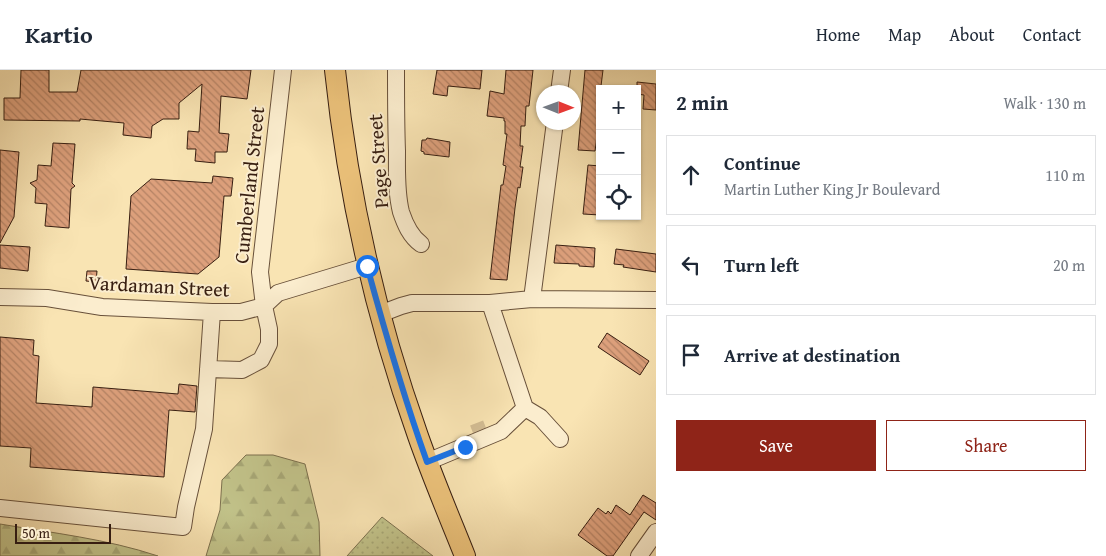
<!DOCTYPE html>
<html lang="en">
<head>
<meta charset="utf-8">
<style>
	body { margin:0; font-family:"Gentium Book Plus",serif; background:#f6f6f7; color:#1f2937 }
	.controls { position:absolute; right:15px; top:15px; display:grid; overflow:hidden; border-radius:0px; box-shadow:0 1px 4px #0004 }
	.controls button { width:45px; height:45px; display:grid; place-items:center; padding:0; border:0; border-bottom:1px solid #e0e1e3; background:#fff; color:#1f2937; font:25px sans-serif }
	.compass { position:absolute; left:536px; top:15px; width:45px; height:45px; border-radius:50%; background:#fff; box-shadow:0 1px 4px #0004; rotate:91deg }
	.scale { position:absolute; left:15px; bottom:12px; width:96px; box-sizing:border-box; padding-left:5px; border:2px solid #371e11; border-top:0; font-size:14px; line-height:18px; white-space:nowrap; color:#371e11; -webkit-text-stroke:4px #fbedce; paint-order:stroke }
	.stop { position:absolute; width:15px; height:15px; margin:-11px; border:4px solid #1a73e8; border-radius:50%; background:#fff }
	.stop.end { background:#1a73e8; border-color:#fff; box-shadow:0 1px 5px #0008 }
	.list { margin:0; padding:0; list-style:none }
	h2 { display:flex; justify-content:space-between; align-items:center; height:65px; margin:0; padding:0 20px; font-size:21px }
	h2 small { font-size:16px; font-weight:400; color:#747a83 }
	.list li { display:grid; grid-template-columns:32px 1fr auto; gap:15px; align-items:center; box-sizing:border-box; height:80px; margin:0 10px 10px; padding:0 10px; border:1px solid #e0e1e3; border-radius:0px }
	.list b { display:block; font-size:19px; white-space:nowrap }
	.list p { margin:0; font-size:16px; white-space:nowrap; color:#747a83 }
	.list em { font-size:16px; font-style:normal; color:#747a83 }
	.actions { display:flex; gap:10px; padding:15px 20px }
	.actions a { flex:1; padding:11px 0; border:1px solid #8f2418; border-radius:0px; text-align:center; font-size:18px; color:#8f2418 }
	.actions .main { background:#8f2418; color:#fff }
	.icon { flex:none; width:28px; height:28px; fill:none; stroke:currentColor; stroke-width:2; stroke-linecap:round; stroke-linejoin:round }
	.map { position:relative; flex:none; width:656px; height:486px; overflow:hidden }
	header { display:flex; align-items:center; gap:30px; box-sizing:border-box; height:70px; padding:0 25px; background:#fff; border-bottom:1px solid #e0e1e3 }
	header strong { font-size:24px }
	nav { display:flex; gap:28px; margin-inline-start:auto; font-size:18px }
	main { display:flex }
	aside { flex:1; background:#fff }
	.map>svg:first-child { display:block }
</style>
</head>
<body>
<header>
<strong>Kartio</strong>
<nav><a>Home</a><a>Map</a><a>About</a><a>Contact</a></nav>
</header>
<main>
<div class="map">
<svg width="656" height="486" viewBox="0 0 656 486">
	<defs>
		<pattern id="forest-firs" width="22" height="20" patternUnits="userSpaceOnUse" patternTransform="scale(1.25)"><rect width="22" height="20" fill="#c2c38a"/><path d="M5 1l3.5 6h-7zM16 11l3.5 6h-7z" fill="#a7a776"/></pattern>
		<pattern id="park-dots" width="8" height="8" patternUnits="userSpaceOnUse" patternTransform="scale(1.25)"><rect width="8" height="8" fill="#c2c38a"/><path d="M2 2h.1M6 6h.1" fill="none" stroke="#a7a776" stroke-width="1.8" stroke-linecap="round"/></pattern>
		<pattern id="building-back-hatch" width="6" height="6" patternUnits="userSpaceOnUse" patternTransform="scale(1.25)"><rect width="6" height="6" fill="#dda07c"/><path d="M-1 5l2 2M0 0l6 6M5-1l2 2" fill="none" stroke="#b48264"/></pattern>
	</defs>
	<rect width="100%" height="100%" fill="#f9e4b3"/>
	<filter id="stains"><feTurbulence type="fractalNoise" baseFrequency=".004" numOctaves="4"/><feColorMatrix values="0 0 0 0 .2 0 0 0 0 .09 0 0 0 0 .02 0 0 0 .5 -.17"/></filter>
	<radialGradient id="worn" r=".72"><stop offset=".6" stop-color="#630" stop-opacity="0"/><stop offset="1" stop-color="#630" stop-opacity=".3"/></radialGradient>
	<path fill="url(#forest-firs)" stroke="#7c704e" d="M 246,385 L 273,385 L 305,394 L 319,452 L 320,486 L 206,486 L 220,440 L 222,410 Z
		M 0,454 C 53,463 107,469 158,486 L 0,486 Z"/>
	<path fill="url(#park-dots)" stroke="#7c704e" d="M 382,447 L 433,486 L 347,486 Z"/>
	<path fill="url(#building-back-hatch)" stroke="#371e11" d="M 21,0 L 49,0 L 49,22 L 77,22 L 81,0 L 251,0 L 247,29 L 221,26 L 219,63 L 229,64 L 227,82 L 215,82 L 215,93 L 195,91 L 196,79 L 187,79 L 188,61 L 199,62 L 202,14 L 179,33 L 179,49 L 163,49 L 152,56 L 151,68 L 123,65 L 124,53 L 80,49 L 80,51 L 4,50 L 4,28 L 20,28 Z
		M 437,0 L 482,0 L 480,19 L 448,16 L 447,26 L 433,24 Z
		M 506,0 L 533,0 L 529,36 L 526,36 L 525,56 L 521,56 L 520,76 L 523,76 L 520,97 L 523,97 L 520,118 L 518,117 L 515,138 L 507,210 L 490,209 L 501,115 L 503,115 L 506,96 L 503,95 L 507,64 L 505,64 L 505,51 L 504,51 L 504,48 L 487,46 L 490,21 L 504,24 Z
		M 585,0 L 603,0 L 601,16 L 600,15 L 600,45 L 595,81 L 578,80 Z
		M 637,12 L 656,14 L 656,40 L 643,39 L 644,25 L 637,24 Z
		M 427,68 L 450,72 L 449,87 L 424,84 L 424,82 L 421,81 L 422,70 L 426,70 Z
		M 53,73 L 75,74 L 72,113 L 75,116 L 71,119 L 69,158 L 45,156 L 47,134 L 35,133 L 36,118 L 30,113 L 37,110 L 38,95 L 51,96 Z
		M 0,80 L 19,82 L 14,147 L 0,173 Z
		M 588,95 L 600,96 L 600,145 L 583,144 Z
		M 213,106 L 233,108 L 231,126 L 224,126 L 219,187 L 198,204 L 126,199 L 131,126 L 151,109 L 212,113 Z
		M 0,175 L 30,177 L 28,201 L 0,198 Z
		M 556,175 L 595,178 L 594,197 L 579,196 L 579,194 L 554,193 Z
		M 616,179 L 656,184 L 656,202 L 623,197 L 624,195 L 614,194 Z
		M 87,201 L 97,201 L 96,212 L 86,211 Z
		M 607,263 L 649,291 L 640,305 L 598,277 Z
		M 0,267 L 34,270 L 33,285 L 39,286 L 36,333 L 92,337 L 93,317 L 178,324 L 179,314 L 197,316 L 195,342 L 169,340 L 164,407 L 30,397 L 31,378 L 0,376 Z
		M 643,425 L 656,433 L 656,450 L 644,442 L 613,486 L 607,486 L 578,465 L 598,438 L 606,444 L 608,441 L 611,444 L 616,435 L 630,445 Z"/>
	<g fill="none" stroke-linecap="round" stroke-linejoin="round">
		<path stroke="#d2bc93" stroke-width="16" stroke-dasharray="16 8" stroke-linecap="butt" d="M 473,363 L 486,358"/>
		<defs>
			<path id="minor" d="M 396,0 C 396,27 396,54 397,81 C 397,101 396,122 401,142 C 405,154 410,166 421,174
				M 559,22 L 562,0
				M 0,227 L 47,228 L 102,237 L 212,242 L 241,242 L 264,236 L 278,223 L 367,196
				M 532,229 L 555,52
				M 490,233 L 525,338 L 540,347 L 560,369
				M 380,244 L 401,236 L 412,233 L 490,233 L 532,229 L 656,230
				M 208,299 L 242,300 L 261,290 L 269,274 L 269,259 L 264,236 L 260,202 L 283,0
				M 427,392 L 501,361 L 525,338
				M 0,438 L 183,457 L 186,437 L 204,359 L 212,242
				M 639,486 L 656,462"/>
			<path id="major" d="M 335,0 C 348,125 376,248 418,366 C 432,406 449,446 465,486"/>
		</defs>
		<use href="#minor" stroke="#68503a" stroke-width="18"/>
		<use href="#major" stroke="#371e11" stroke-width="22"/>
		<use href="#minor" stroke="#fbedce" stroke-width="16"/>
		<use href="#major" stroke="#ecc27a" stroke-width="20"/>
	</g>
	<g fill="none" stroke-linecap="round" stroke-linejoin="round">
		<path stroke="#1a73e8" stroke-width="6" d="M 367,196 C 385,262 404,328 427,392 L 465,377"/>
	</g>
	<g text-anchor="middle" stroke-width="4" stroke-linejoin="round" paint-order="stroke">
		<g font-size="20" fill="#371e11" stroke="#fbedce">
			<text transform="translate(378 91) rotate(-94)" y="7">Page Street</text>
			<text transform="translate(249 115) rotate(-84)" y="7">Cumberland Street</text>
			<text transform="translate(159 216) rotate(3)" y="7">Vardaman Street</text>
		</g>
	</g>
	<rect width="100%" height="100%" filter="url(#stains)"/>
	<rect width="100%" height="100%" fill="url(#worn)"/>
</svg>
<div class="controls">
<button>+</button>
<button>−</button>
<button><svg class="icon" aria-label="locate" viewBox="0 0 24 24"><circle cx="12" cy="12" r="6"/><path d="M12 2v4M12 18v4M2 12h4M18 12h4"/></svg></button>
</div>
<svg class="compass" viewBox="-18 -18 36 36"><path d="M0-13l5 13h-10z" fill="#e53935"/><path d="M0 13l5-13h-10z" fill="#747a83"/></svg>
<div class="scale">50 m</div>
<div class="stop" style="left:367px;top:196px"></div>
<div class="stop end" style="left:465px;top:377px"></div>
</div>
<aside>
<h2>2 min<small>Walk · 130 m</small></h2>
<ul class="list">
<li><svg class="icon" aria-label="ahead" viewBox="0 0 24 24"><path d="M12 20V5M6 11l6-6 6 6"/></svg><div><b>Continue</b><p>Martin Luther King Jr Boulevard</p></div><em>110 m</em></li>
<li><svg class="icon" aria-label="left" viewBox="0 0 24 24"><path d="M17 20v-9H6M10 6l-5 5 5 5"/></svg><div><b>Turn left</b></div><em>20 m</em></li>
<li><svg class="icon" aria-label="arrive" viewBox="0 0 24 24"><path d="M6 21V4h12l-3 4 3 4H6"/></svg><div><b>Arrive at destination</b></div></li>
</ul>
<div class="actions"><a class="main">Save</a><a>Share</a></div>
</aside>
</main>
</body>
</html>
